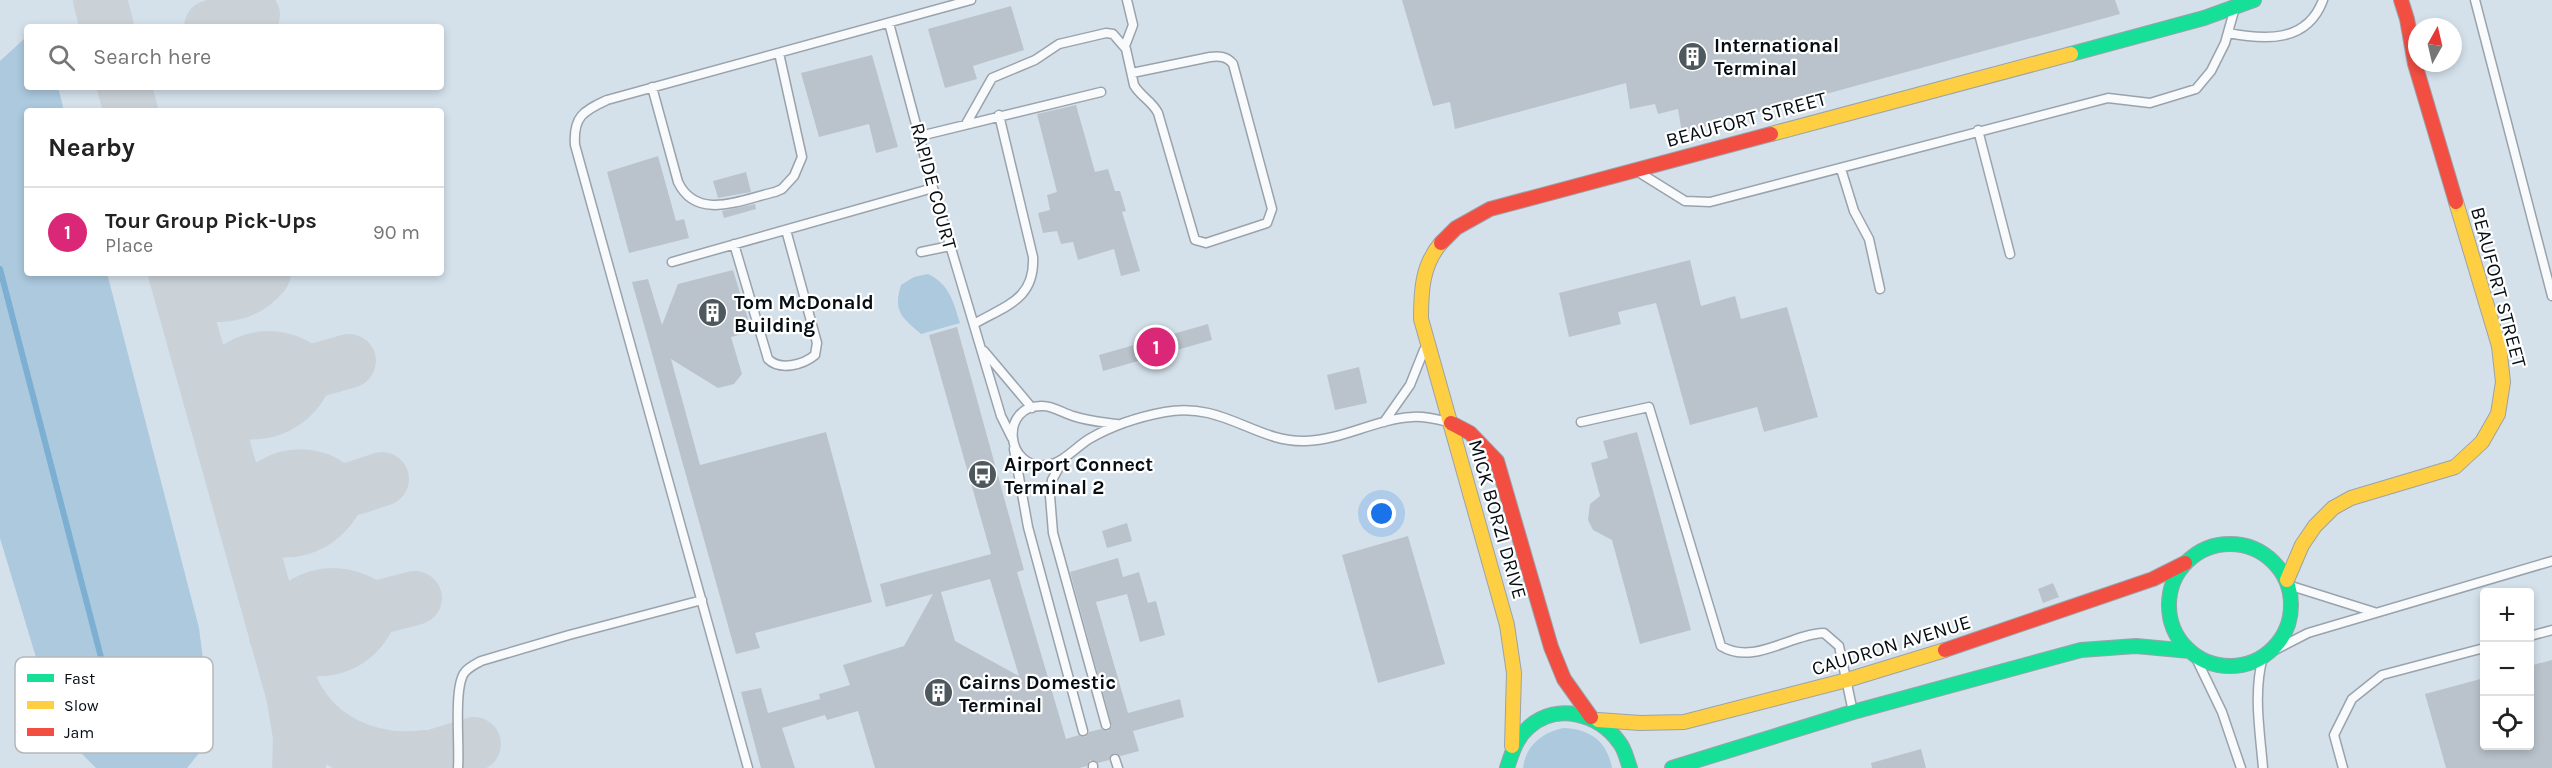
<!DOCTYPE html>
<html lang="en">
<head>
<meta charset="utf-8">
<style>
	body { margin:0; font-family:Karla,sans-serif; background:#f6f6f6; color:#222 }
	.controls { position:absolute; right:18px; bottom:18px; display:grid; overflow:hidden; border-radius:6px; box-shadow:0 3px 9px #0003 }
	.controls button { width:54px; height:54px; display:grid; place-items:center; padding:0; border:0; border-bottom:2px solid #e0e0e0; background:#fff; color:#222; font:30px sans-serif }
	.compass { position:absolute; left:2408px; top:18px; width:54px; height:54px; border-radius:50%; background:#fff; box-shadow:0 3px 9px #0003; rotate:8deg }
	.you { position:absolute; left:1382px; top:514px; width:21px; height:21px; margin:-15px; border:4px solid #fff; border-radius:50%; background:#1a73e8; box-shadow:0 0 0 9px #1a73e833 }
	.badge { display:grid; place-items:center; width:39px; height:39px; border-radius:50%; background:#db2777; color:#fff; font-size:20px; font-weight:700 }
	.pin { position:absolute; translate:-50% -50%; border:3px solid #fff; box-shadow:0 2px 6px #0006 }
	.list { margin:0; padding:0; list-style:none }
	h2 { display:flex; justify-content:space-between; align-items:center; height:78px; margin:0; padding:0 24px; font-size:26px }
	h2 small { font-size:20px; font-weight:400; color:#767676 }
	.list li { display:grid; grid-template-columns:39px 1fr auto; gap:18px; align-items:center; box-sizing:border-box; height:90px; padding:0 24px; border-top:2px solid #e0e0e0 }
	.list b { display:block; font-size:22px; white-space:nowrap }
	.list p { margin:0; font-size:20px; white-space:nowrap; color:#767676 }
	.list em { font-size:20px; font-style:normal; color:#767676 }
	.icon { flex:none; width:33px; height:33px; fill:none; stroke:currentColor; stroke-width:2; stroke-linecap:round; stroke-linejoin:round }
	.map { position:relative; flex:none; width:2552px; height:768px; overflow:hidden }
	.search { position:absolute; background:#fff; box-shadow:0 3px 9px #0003; left:24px; top:24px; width:420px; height:66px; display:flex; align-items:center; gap:15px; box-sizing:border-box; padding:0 21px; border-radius:6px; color:#767676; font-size:22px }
	.panel { position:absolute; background:#fff; box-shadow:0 3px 9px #0003; left:24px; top:108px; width:420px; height:168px; border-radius:6px }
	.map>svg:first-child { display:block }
</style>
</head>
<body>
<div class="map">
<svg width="2552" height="768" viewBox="0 0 2552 768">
	<rect width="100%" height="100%" fill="#d4e1eb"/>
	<path fill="#acc9de" d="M 24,39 L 27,40 L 27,87 L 58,87 L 64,111 L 27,111 L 27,273 L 107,273 L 199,628 L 213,736 L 187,768 L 96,768 L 75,747 L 38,664 L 0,538 L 0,61 Z
		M 928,274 C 950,285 953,301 960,323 L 921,334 C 901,317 893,311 901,285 L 914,277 Z
		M 1563,728 C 1590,729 1607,741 1612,768 L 1523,768 C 1526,745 1542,733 1563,728 Z"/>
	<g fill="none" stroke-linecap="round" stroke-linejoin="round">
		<path stroke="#7cafd1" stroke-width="6" d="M 0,269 L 115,711"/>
		<path stroke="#cad2d8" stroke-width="54" d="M 100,0 L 107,27
			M 211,27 L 253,15
			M 124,87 L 131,111
			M 175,273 L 293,695 L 300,737 L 299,768
			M 182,273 L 178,282 C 207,300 241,301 264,273
			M 307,373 C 292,414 245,424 210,399 C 229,361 272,343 307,373 L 349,361
			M 340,491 C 321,533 281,541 243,517 C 259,488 285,468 320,480 C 326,482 334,490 340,490 C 350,491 372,482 382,479
			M 372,609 C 356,653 313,659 276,636 C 294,596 336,582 372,609 L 415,598
			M 290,683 C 312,739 369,764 425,757
			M 396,768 L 474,744"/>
	</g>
	<path fill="#bac3cb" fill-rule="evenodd" d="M 1402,0 L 2115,0 L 2120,14 L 1682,133 L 1678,109 L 1658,114 L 1655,104 L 1630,109 L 1626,83 L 1455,129 L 1450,102 L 1433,106 Z
		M 1011,6 L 1024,50 L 973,66 L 977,79 L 945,88 L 928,29 Z
		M 872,55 L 898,147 L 876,153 L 869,124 L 819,137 L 801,73 Z
		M 1076,105 L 1095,172 L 1108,169 L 1115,191 L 1120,191 L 1126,211 L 1122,212 L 1140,271 L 1121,276 L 1114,249 L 1078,260 L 1073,242 L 1061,244 L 1057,231 L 1043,233 L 1038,213 L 1050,210 L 1047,195 L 1057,192 L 1037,114 Z
		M 658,156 L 676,221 L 684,219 L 689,238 L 629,253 L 607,172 Z
		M 746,172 L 751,192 L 718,198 L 713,181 Z
		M 755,204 L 756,209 L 724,218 L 722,211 Z
		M 1690,260 L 1701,306 L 1735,296 L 1741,319 L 1787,307 L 1818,417 L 1764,432 L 1757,407 L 1690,425 L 1656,303 L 1618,312 L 1621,324 L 1569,337 L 1559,293 Z
		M 733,270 L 752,332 L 731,337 L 742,374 L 734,384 L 718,388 L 671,359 L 700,465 L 826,432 L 872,602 L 755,633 L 760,648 L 736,654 L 632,282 L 648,279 L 662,325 L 678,284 Z
		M 1208,324 L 1212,340 L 1103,371 L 1099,355 Z
		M 957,327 L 1024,570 L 1017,572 L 1066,739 L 1079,735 L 1085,737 L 1089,732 L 1101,729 L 1108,731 L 1112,726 L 1070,572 L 1118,558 L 1123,577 L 1139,572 L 1148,603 L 1156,601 L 1165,635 L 1140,642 L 1127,594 L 1096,602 L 1128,713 L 1180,699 L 1184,717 L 1133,731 L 1139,751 L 1121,756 L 1114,753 L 1109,760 L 1098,763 L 1090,760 L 1087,766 L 1079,768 L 875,768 L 858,711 L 827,720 L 825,715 L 782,728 L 795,768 L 761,768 L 741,692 L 761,688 L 768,713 L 820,699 L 819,694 L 850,685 L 843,665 L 904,646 L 933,594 L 886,607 L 880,584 L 991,554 L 929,335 ZM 990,579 L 1019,676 L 955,641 L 941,592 Z
		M 1359,367 L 1367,403 L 1335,410 L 1327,375 Z
		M 1637,432 L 1691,630 L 1640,644 L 1612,540 L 1593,530 L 1588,520 L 1590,504 L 1600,496 L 1591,463 L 1608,458 L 1603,441 Z
		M 1127,523 L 1132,541 L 1107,548 L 1102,531 Z
		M 1408,536 L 1445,664 L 1378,683 L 1342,555 Z
		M 2053,583 L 2059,597 L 2043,603 L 2038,589 Z
		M 2552,660 L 2552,768 L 2446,768 L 2425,694 L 2484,678 L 2484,746 L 2529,746 L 2529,666 Z
		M 1921,749 L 1926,768 L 1872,768 L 1871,763 Z"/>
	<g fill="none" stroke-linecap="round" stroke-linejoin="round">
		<defs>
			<path id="lane" d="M 2475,0 L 2552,296
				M 889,23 L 933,188 L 1001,416 L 1012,438
				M 2228,33 C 2265,40 2307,43 2323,0
				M 1125,46 L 1133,25 L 1127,0
				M 652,87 L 678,182 C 697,222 743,199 775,192 L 782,189 L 794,176 L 802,157 L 779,53
				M 966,124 L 992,78 L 1035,60 L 1059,44 L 1106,33 L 1113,34 L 1126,49 L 1134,85 C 1140,96 1152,101 1158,113 L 1195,240 L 1206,243 L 1267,223 L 1272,209 L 1233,64 C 1227,56 1219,56 1210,57 L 1132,73
				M 1978,130 L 2010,254
				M 920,136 L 1101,92
				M 1841,169 L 1854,211 L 1869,239 L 1880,289
				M 1640,173 L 1685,201 L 1710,202 L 2108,98 L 2150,103 L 2196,89 L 2211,71 L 2225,43 L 2234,11
				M 734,244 L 768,359 C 780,371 803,365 815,355 L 817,343 L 786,230
				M 921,252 L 950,246
				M 672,262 L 933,188
				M 974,324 C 1007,305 1035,299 1033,257 L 999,115
				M 984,351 L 1032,408
				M 1384,422 L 1410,385 L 1424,350
				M 1581,422 L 1649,407 L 1721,646 C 1754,666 1790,634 1824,633 L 1839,646 L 1853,712
				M 1117,424 C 1102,422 1087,421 1073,416 C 1063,413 1053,406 1043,406 C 999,404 1005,471 1047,465 C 1063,463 1076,447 1089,439 C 1113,425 1138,417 1165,412 C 1223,401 1256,443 1306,441 C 1342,440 1376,419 1412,417 C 1424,416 1436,419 1448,422
				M 1014,449 L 1028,527 L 1083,731
				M 1063,460 L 1052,480 L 1050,496 L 1053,533 L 1106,725
				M 2288,585 L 2374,612
				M 2530,636 L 2552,630
				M 2271,652 L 2308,633 L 2552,561
				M 2195,656 L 2222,712 L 2241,768
				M 2263,657 C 2253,692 2260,732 2263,768
				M 1115,759 L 1118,768
				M 1093,766 L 1093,768
				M 458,768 C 460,746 453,686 465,672 C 469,667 476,664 481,661 L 569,635 L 702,600
				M 748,768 L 575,145 C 573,117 583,111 607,100 L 971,0
				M 2343,768 L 2334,735 L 2352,699 L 2382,675 L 2484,648"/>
			<path id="fast" d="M 2071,54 L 2204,18 L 2254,0
				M2169 605a61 61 0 1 1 122 0a61 61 0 1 1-122 0Z
				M 1507,768 C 1512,753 1516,738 1529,727 C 1557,702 1599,714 1619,742 C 1625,749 1627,760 1630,768
				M 1672,768 L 1853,712 L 2081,650 L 2136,646 L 2190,651"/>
			<path id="slow" d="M 1771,134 L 2071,54
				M 1441,243 C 1422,265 1421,291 1421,319 L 1507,625 L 1514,673 L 1512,746
				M 2287,580 L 2302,545 L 2315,526 L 2333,508 L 2351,498 L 2455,467 L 2482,442 L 2498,414 L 2503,382 L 2499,346 L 2456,202
				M 1598,720 L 1640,723 L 1684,722 L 1847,680 L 1945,650"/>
			<path id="jam" d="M 2401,0 L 2407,19 L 2415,64 L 2456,202
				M 1441,243 L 1456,228 L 1490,209 L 1771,134
				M 1451,423 L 1470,433 L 1497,461 L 1551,647 L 1564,679 L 1591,717
				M 1945,650 L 2153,579 L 2185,563"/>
		</defs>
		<use href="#lane" stroke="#9aa3ab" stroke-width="11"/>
		<use href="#fast" stroke="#9aa3ab" stroke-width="16"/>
		<use href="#slow" stroke="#9aa3ab" stroke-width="16"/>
		<use href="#jam" stroke="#9aa3ab" stroke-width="16"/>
		<use href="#lane" stroke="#f9fafc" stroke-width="8"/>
		<use href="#fast" stroke="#16e098" stroke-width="14"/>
		<use href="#slow" stroke="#ffcf43" stroke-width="14"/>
		<use href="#jam" stroke="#f24e42" stroke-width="14"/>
	</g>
	<defs>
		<symbol id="building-disc" viewBox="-11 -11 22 22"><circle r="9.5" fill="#4e585f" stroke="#fff"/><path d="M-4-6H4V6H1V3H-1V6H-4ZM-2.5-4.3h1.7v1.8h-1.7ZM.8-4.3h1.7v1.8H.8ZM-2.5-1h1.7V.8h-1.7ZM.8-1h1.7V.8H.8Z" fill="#fff"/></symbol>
		<symbol id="bus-disc" viewBox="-11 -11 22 22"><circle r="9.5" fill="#4e585f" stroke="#fff"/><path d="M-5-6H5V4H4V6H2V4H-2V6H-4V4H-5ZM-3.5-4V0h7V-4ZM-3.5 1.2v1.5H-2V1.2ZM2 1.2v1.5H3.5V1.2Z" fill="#fff"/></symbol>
	</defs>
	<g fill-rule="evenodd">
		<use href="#building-disc" x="1676" y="40" width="33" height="33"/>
		<use href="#building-disc" x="696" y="296" width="33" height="33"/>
		<use href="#bus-disc" x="966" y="458" width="33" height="33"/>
		<use href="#building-disc" x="922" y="676" width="33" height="33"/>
	</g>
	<g text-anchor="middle" stroke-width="4.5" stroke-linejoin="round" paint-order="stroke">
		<g font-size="20" font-weight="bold" fill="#060e13" stroke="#fff" text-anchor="start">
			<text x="1714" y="52">International<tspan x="1714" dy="23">Terminal</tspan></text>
			<text x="734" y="309">Tom McDonald<tspan x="734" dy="23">Building</tspan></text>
			<text x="1004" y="471">Airport Connect<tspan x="1004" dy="23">Terminal 2</tspan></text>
			<text x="959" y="689">Cairns Domestic<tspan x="959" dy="23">Terminal</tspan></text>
		</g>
		<g font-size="20" fill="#060e13" stroke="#fff">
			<text transform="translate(1746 119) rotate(-15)" y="7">BEAUFORT STREET</text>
			<text transform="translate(934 186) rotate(75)" y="7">RAPIDE COURT</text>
			<text transform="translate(2499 287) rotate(75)" y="7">BEAUFORT STREET</text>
			<text transform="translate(1498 519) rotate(74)" y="7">MICK BORZI DRIVE</text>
			<text transform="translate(1891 645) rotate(-17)" y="7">CAUDRON AVENUE</text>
		</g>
	</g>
	<rect x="15" y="657" width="198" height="96" rx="9" fill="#fff" stroke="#b4b7b8" stroke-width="1.5"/>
	<rect x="27" y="674" width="27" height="8" fill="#16e098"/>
	<rect x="27" y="701" width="27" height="8" fill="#ffcf43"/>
	<rect x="27" y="728" width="27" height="8" fill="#f24e42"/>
	<g font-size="16" fill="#060e13">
		<text x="64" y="684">Fast</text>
		<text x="64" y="711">Slow</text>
		<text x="64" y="738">Jam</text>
	</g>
</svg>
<div class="controls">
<button>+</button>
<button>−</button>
<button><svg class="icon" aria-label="locate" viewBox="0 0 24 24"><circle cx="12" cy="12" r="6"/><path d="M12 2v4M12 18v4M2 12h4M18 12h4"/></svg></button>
</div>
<svg class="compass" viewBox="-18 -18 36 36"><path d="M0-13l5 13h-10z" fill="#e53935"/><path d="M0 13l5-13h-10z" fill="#767676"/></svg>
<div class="you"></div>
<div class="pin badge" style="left:1156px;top:347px">1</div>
<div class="search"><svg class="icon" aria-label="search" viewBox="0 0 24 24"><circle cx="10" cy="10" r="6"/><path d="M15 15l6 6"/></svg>Search here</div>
<section class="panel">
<h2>Nearby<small></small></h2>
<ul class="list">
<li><span class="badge">1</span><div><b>Tour Group Pick-Ups</b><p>Place</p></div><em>90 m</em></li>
</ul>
</section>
</div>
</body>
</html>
